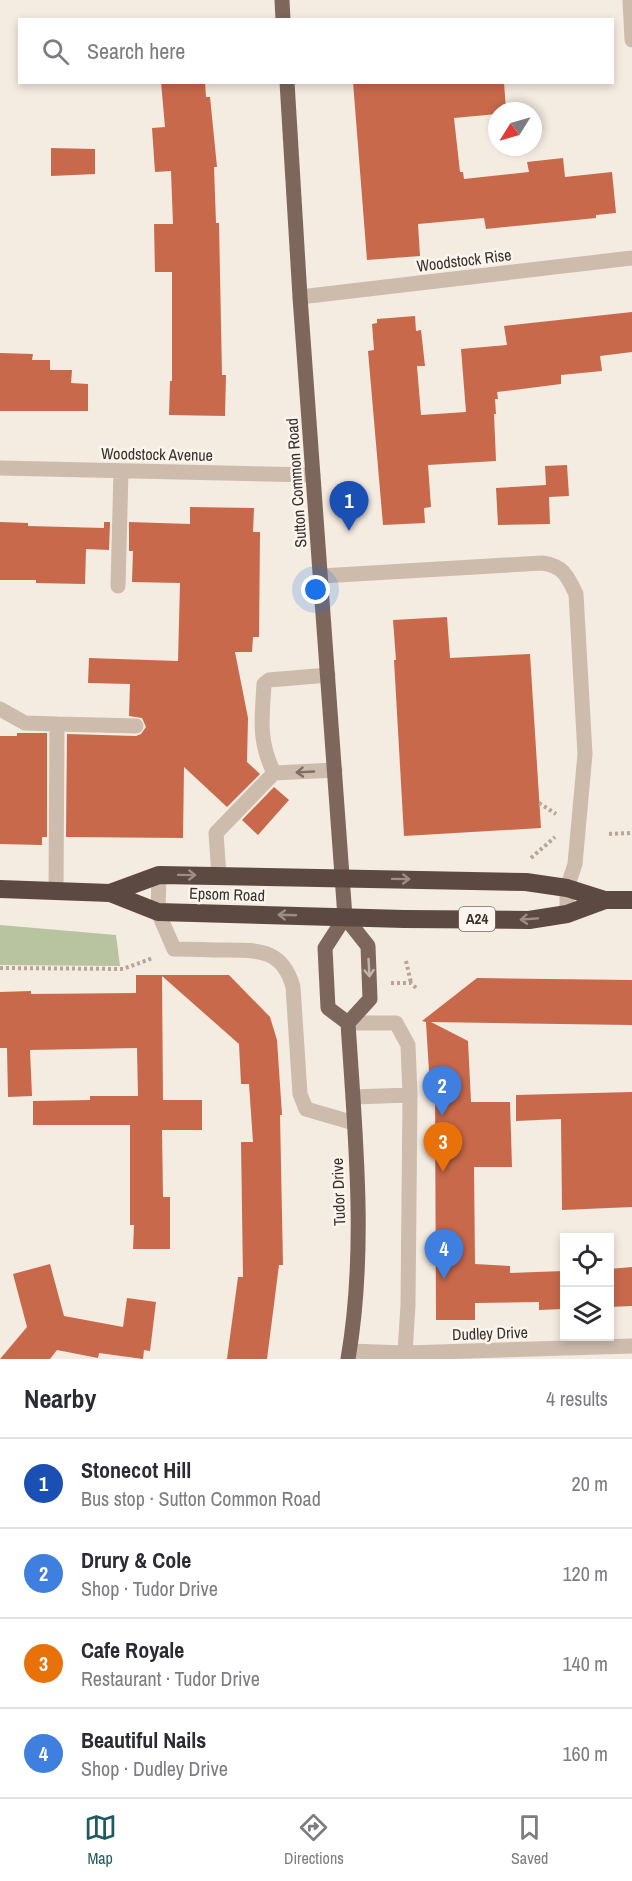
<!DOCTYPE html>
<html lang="en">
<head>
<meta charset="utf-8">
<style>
	body { margin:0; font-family:"Archivo Narrow",sans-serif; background:#f2f2f3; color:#2b2b33 }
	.controls { position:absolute; right:18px; bottom:18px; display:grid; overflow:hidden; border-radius:0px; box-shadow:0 3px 9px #0003 }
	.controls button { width:54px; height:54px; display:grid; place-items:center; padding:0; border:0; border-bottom:2px solid #e1e1e2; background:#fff; color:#2b2b33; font:30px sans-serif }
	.compass { position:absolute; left:488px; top:102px; width:54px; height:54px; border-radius:50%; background:#fff; box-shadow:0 3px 9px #0003; rotate:233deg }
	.you { position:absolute; left:316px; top:590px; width:21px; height:21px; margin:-15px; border:4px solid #fff; border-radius:50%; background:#1a73e8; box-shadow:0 0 0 9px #1a73e833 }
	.badge { display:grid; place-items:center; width:39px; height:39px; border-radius:50%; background:#1f5a5e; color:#fff; font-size:20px; font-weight:700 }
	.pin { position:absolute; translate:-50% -50px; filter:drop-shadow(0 2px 3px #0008) }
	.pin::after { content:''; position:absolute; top:32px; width:21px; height:18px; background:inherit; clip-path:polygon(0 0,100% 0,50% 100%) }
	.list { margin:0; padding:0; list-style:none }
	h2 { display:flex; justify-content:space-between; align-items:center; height:78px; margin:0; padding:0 24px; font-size:26px }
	h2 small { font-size:20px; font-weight:400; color:#7c7c81 }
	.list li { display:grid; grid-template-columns:39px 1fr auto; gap:18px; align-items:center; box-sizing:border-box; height:90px; padding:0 24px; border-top:2px solid #e1e1e2 }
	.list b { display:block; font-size:22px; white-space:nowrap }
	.list p { margin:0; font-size:20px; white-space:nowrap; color:#7c7c81 }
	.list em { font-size:20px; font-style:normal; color:#7c7c81 }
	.icon { flex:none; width:33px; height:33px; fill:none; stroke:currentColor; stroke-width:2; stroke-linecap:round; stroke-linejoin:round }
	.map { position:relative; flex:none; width:632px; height:1359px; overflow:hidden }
	.search { position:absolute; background:#fff; box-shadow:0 3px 9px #0003; left:18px; right:18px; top:18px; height:66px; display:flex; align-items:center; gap:15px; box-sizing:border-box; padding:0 21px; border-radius:0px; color:#7c7c81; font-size:22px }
	.sheet { height:438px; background:#fff }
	nav { display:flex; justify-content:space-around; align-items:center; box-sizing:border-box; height:84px; border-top:2px solid #e1e1e2; background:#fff; font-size:16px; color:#7c7c81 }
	nav a { display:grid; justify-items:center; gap:3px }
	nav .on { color:#1f5a5e }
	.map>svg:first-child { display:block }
</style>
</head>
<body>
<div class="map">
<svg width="632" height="1359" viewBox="0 0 632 1359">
	<rect width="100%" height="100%" fill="#f4ebe1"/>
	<path fill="#b8c4a0" d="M 0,925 L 116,935 L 120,966 L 0,965 Z"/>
	<path fill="#c8694b" d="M 161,82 L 205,82 L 206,97 L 210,97 L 217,167 L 214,167 L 216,223 L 219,223 L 222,375 L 226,375 L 225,416 L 169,415 L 170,381 L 172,381 L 172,272 L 155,272 L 154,224 L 173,224 L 171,171 L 155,172 L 152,128 L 165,127 Z
		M 353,82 L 504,82 L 506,111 L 497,111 L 497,114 L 454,118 L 460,172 L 463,172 L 464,179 L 529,172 L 527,162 L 563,158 L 565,177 L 612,172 L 616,213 L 596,215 L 596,218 L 486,229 L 484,218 L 418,224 L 420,256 L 367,260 Z
		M 51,148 L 95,149 L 95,174 L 51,176 Z
		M 632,312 L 632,352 L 600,356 L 602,371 L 561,375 L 561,384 L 497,392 L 498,399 L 495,399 L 496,414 L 494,414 L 496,461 L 428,465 L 431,507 L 424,508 L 425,523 L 383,525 L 368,351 L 374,350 L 372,324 L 377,323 L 377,319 L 415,316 L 416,331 L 421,330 L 425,366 L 417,366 L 421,415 L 466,412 L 461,349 L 507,345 L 504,326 Z
		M 0,353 L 33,354 L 32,360 L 50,360 L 50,370 L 72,370 L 71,383 L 88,384 L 88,411 L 0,411 Z
		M 567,465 L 569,496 L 549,497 L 550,524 L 498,525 L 496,488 L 546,485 L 545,466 Z
		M 190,507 L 254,508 L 253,532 L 260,532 L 259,637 L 253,637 L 252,652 L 235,652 L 248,718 L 247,762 L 260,774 L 227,807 L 184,767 L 183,838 L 66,837 L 67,734 L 136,736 L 141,734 L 146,727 L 142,718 L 129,716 L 130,684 L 88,683 L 89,658 L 178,661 L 180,583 L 132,582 L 133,551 L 129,551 L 129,522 L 190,524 Z
		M 0,522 L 28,523 L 28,526 L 104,528 L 104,522 L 110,522 L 109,550 L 86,549 L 85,584 L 36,583 L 36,580 L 0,580 Z
		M 447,617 L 450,658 L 530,654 L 541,828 L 404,836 L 394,660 L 396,660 L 393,620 Z
		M 17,733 L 47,733 L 47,837 L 42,837 L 42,845 L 0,844 L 0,736 L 17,736 Z
		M 274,787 L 289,800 L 258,835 L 242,820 Z
		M 136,975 L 229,975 L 270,1017 L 277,1040 L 282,1115 L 280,1115 L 283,1265 L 279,1265 L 267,1359 L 227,1359 L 238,1277 L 243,1277 L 241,1142 L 253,1142 L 249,1084 L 241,1084 L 239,1044 L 162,976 L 163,1100 L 202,1100 L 202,1130 L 162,1130 L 163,1197 L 170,1197 L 170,1249 L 133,1249 L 134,1225 L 130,1225 L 130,1125 L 33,1125 L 33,1101 L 90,1100 L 90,1096 L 138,1096 L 137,1048 L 30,1050 L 32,1096 L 8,1097 L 7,1048 L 0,1048 L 0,992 L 31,991 L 31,994 L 136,993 Z
		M 477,978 L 632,980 L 632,1025 L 431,1022 L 468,1041 L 471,1102 L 510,1102 L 512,1167 L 474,1167 L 475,1264 L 510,1266 L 510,1273 L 564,1271 L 564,1309 L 539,1310 L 539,1302 L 475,1303 L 475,1320 L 436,1320 L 435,1087 L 430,1088 L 426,1022 L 422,1021 Z
		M 632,1092 L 632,1207 L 562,1210 L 561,1119 L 516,1121 L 516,1095 Z
		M 50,1264 L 64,1316 L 123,1327 L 127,1298 L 156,1302 L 150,1351 L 144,1350 L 143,1359 L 99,1353 L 98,1358 L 57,1350 L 50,1359 L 0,1359 L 27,1327 L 13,1274 Z
		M 632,1267 L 632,1306 L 609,1307 L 609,1269 Z"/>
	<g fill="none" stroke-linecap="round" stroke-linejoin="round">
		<path stroke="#b9a596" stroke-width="4" stroke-dasharray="3 3" stroke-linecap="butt" d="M 539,803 L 556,814
			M 609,834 L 632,833
			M 531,858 L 555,837
			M 406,961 L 411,983
			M 0,968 L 123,969 L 153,958
			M 391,983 L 411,983 L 417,989"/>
		<path stroke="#cdbbac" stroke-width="15" d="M 630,0 L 632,40
			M 300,297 L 632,258
			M 0,468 L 313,475
			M 321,576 L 542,563 C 563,566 567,575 576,594 L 585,754 L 575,864 L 567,888 L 567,914
			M 118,586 L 121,471
			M 0,709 L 25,723 L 57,724 L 56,891
			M 57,724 L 136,726
			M 274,773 C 258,740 262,719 264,684 L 269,680 L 328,675
			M 159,875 L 158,912 L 174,949 C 191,949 209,950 226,950 C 260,950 283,950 293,987 L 300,1094 L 306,1109 L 354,1123
			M 219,876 L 216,833 L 274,773 L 335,770
			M 348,1023 L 396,1023 L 408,1045 L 410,1095 L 408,1305 L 405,1353
			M 353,1097 L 410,1095
			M 350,1351 L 405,1353 L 632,1346"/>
		<path stroke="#7d675c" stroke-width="15" d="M 282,0 L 283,20
			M 287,82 L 300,297 L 345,917
			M 345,917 L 368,946 L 370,999 L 348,1023 C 355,1134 367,1249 348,1359
			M 345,917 L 325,948 L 328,1008 L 348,1023"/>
		<path stroke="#5c4a42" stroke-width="18" d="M 0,889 L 110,893 L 158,912 L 404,919 L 529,920 L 567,914 L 605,900
			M 110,893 L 159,875 L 526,882 L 567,888 L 605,900 L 632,900"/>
	</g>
	<defs><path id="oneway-shaft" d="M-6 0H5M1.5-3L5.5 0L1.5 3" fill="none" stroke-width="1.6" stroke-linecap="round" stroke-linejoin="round" transform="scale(1.5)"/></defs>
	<use stroke="#7d6f65" href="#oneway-shaft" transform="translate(305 772) rotate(177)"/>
	<g stroke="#9c8e87">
		<use href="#oneway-shaft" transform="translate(187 875) rotate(1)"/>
		<use href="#oneway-shaft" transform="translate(401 879) rotate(1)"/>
		<use href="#oneway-shaft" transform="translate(287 915) rotate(-178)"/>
		<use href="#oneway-shaft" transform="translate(529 919) rotate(176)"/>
	</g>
	<use stroke="#c2b5ac" href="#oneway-shaft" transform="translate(369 968) rotate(87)"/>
	<g text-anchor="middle" stroke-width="5" stroke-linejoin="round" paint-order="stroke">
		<rect fill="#fbf5ee" stroke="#756b66" stroke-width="1.5" x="459" y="907" width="36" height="24" rx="4.5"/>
		<g font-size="15" font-weight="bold" fill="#3b302b">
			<text x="477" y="924">A24</text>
		</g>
		<g font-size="16" fill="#3b302b" stroke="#fbf5ee">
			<text transform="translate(464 260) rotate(-7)" y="6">Woodstock Rise</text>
			<text transform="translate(157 454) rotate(1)" y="6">Woodstock Avenue</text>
			<text transform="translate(296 483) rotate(-94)" y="6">Sutton Common Road</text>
			<text transform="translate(227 894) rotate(2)" y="6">Epsom Road</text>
			<text transform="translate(338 1192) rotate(-92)" y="6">Tudor Drive</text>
			<text transform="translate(490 1333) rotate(-2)" y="6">Dudley Drive</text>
		</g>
	</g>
</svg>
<div class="controls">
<button><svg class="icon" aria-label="locate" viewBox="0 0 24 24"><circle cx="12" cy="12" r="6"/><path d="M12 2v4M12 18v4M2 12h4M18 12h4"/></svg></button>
<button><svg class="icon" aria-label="layers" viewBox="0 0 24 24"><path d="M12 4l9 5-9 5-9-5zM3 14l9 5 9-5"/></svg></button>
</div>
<svg class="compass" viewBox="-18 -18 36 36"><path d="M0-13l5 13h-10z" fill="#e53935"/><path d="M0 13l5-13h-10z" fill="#7c7c81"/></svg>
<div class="you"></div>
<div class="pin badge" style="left:349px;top:531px;background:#1a4fb4">1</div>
<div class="pin badge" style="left:442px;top:1116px;background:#3f7fe0">2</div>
<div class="pin badge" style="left:443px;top:1172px;background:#e8710a">3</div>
<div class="pin badge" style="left:444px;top:1279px;background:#3f7fe0">4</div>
<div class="search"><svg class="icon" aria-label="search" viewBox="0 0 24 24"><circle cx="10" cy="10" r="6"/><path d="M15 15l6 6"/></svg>Search here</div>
</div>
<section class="sheet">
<h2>Nearby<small>4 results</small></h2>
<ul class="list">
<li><span class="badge" style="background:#1a4fb4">1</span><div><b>Stonecot Hill</b><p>Bus stop · Sutton Common Road</p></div><em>20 m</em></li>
<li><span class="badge" style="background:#3f7fe0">2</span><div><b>Drury &amp; Cole</b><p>Shop · Tudor Drive</p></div><em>120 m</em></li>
<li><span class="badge" style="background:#e8710a">3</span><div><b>Cafe Royale</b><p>Restaurant · Tudor Drive</p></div><em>140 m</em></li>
<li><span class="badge" style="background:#3f7fe0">4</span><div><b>Beautiful Nails</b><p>Shop · Dudley Drive</p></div><em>160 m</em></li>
</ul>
</section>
<nav>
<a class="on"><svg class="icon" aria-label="map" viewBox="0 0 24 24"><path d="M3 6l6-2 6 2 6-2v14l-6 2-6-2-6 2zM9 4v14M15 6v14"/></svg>Map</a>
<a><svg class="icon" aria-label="directions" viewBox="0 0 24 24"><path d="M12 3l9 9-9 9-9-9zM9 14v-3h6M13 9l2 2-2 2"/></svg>Directions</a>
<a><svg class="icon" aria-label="saved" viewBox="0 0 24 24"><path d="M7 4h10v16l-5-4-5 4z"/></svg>Saved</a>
</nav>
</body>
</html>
